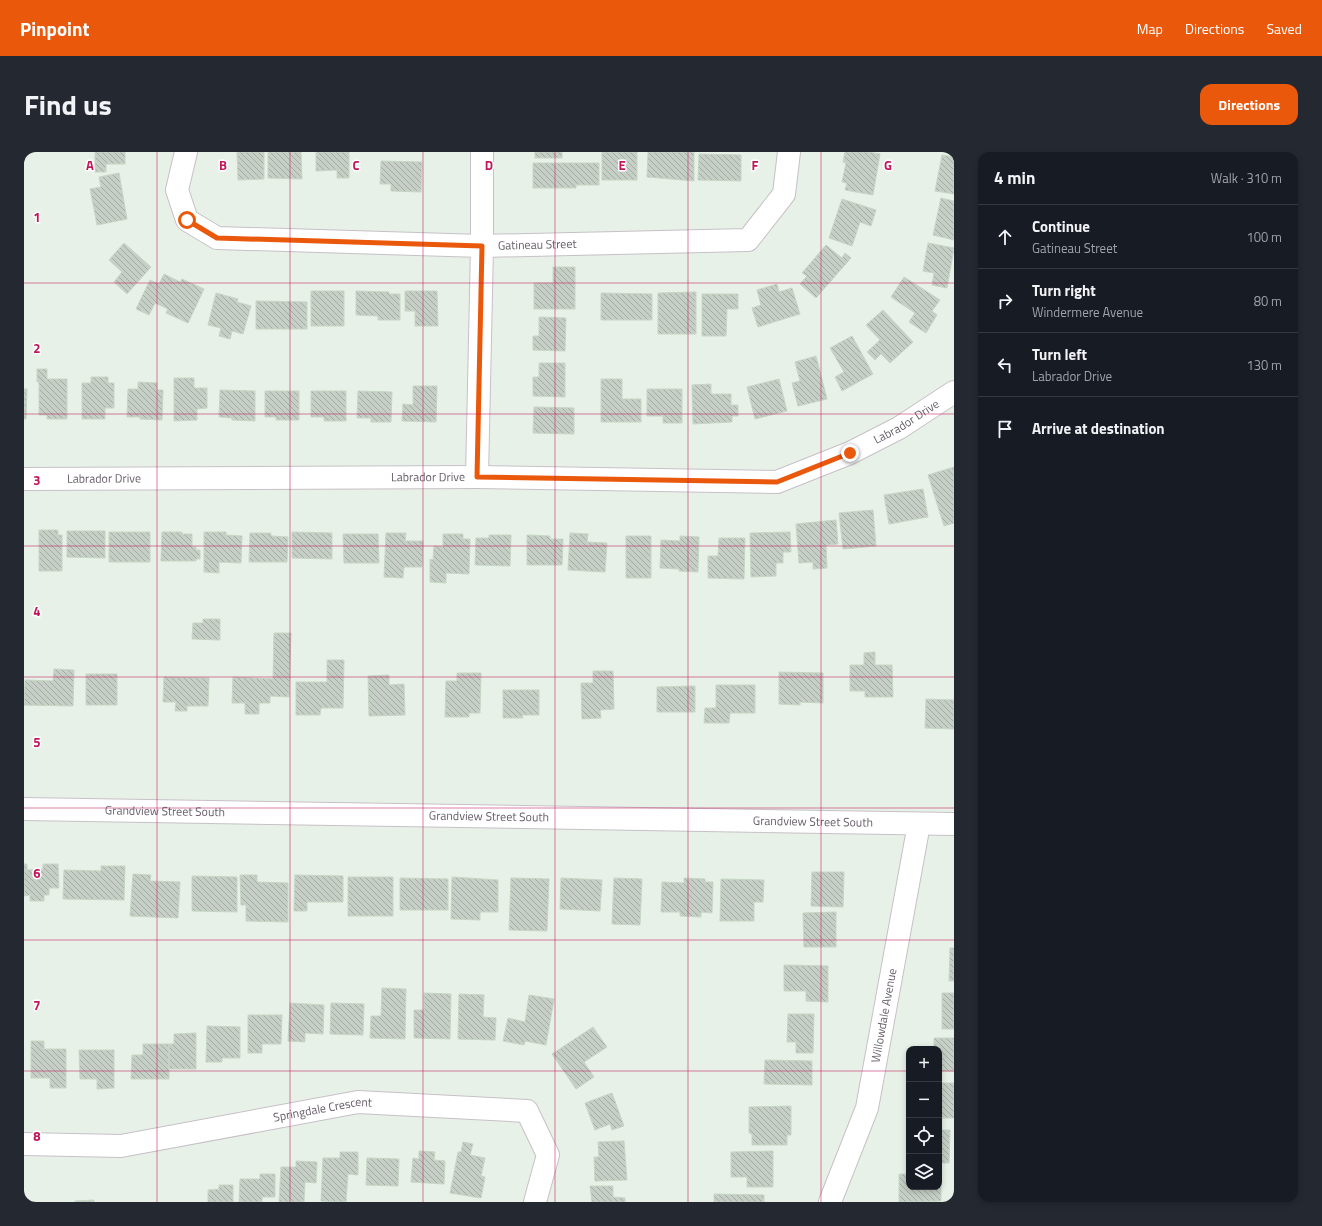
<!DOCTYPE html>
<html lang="en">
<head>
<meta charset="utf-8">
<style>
	body { margin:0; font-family:"Titillium Web",sans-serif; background:#242831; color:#f1f3f6 }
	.controls { position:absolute; right:12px; bottom:12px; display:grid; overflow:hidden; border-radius:8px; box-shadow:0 2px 6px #0003 }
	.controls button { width:36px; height:36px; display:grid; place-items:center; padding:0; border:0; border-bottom:1px solid #363941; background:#171b24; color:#f1f3f6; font:20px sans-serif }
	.stop { position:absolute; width:12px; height:12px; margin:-9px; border:3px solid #ea580c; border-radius:50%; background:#fff }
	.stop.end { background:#ea580c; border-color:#fff; box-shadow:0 1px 4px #0008 }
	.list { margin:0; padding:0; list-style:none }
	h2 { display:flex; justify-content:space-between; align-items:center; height:52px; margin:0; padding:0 16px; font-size:17px }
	h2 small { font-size:13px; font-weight:400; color:#9ea1a6 }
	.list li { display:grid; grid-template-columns:26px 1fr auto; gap:12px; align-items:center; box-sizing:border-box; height:64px; padding:0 16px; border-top:1px solid #363941 }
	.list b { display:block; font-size:15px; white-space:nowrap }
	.list p { margin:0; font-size:13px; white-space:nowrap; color:#9ea1a6 }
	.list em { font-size:13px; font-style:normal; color:#9ea1a6 }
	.icon { flex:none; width:22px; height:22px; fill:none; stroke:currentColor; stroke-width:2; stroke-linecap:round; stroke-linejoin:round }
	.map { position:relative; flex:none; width:930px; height:1050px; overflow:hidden; border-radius:12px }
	header { display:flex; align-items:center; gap:24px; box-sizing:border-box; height:56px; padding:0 20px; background:#ea580c; color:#fff }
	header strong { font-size:19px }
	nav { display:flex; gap:22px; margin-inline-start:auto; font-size:14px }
	.intro { display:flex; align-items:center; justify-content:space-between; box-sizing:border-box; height:96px; padding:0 24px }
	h1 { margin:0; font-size:28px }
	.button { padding:10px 18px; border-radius:12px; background:#ea580c; color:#fff; font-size:14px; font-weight:700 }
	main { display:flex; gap:24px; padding:0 24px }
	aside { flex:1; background:#171b24; border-radius:12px; box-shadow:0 2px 6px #0003 }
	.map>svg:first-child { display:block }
</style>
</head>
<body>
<header>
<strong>Pinpoint</strong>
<nav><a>Map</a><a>Directions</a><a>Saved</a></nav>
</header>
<div class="intro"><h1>Find us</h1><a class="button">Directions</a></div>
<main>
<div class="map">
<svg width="930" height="1050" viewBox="0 0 930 1050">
	<defs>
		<pattern id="building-back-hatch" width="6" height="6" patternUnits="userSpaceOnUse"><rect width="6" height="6" fill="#c6cfc5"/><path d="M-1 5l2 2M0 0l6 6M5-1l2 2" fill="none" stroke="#a5aba4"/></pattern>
	</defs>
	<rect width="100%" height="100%" fill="#e7f1e7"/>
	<path fill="url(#building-back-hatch)" stroke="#c6d6c4" d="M 71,0 L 101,0 L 101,12 L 82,12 L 82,20 L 71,20 Z
		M 213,0 L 240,0 L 240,27 L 214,28 Z
		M 244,0 L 277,0 L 278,27 L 244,26 Z
		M 292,0 L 325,0 L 325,26 L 313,26 L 313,18 L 292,19 Z
		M 511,0 L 538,0 L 538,6 L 511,6 Z
		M 578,0 L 613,0 L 613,28 L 578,28 Z
		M 624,0 L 670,0 L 670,29 L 623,25 Z
		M 821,0 L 844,0 L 856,2 L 849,43 L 821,38 L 823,31 L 818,30 L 822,11 L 819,10 Z
		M 675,2 L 717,3 L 717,29 L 674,28 Z
		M 918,3 L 930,5 L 930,42 L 911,39 Z
		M 357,9 L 398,10 L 397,40 L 367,39 L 367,32 L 356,32 Z
		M 509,11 L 575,11 L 575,33 L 552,33 L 552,36 L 509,36 Z
		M 95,21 L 103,67 L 73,73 L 66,37 L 77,35 L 75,25 Z
		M 917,46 L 930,49 L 930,88 L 909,83 Z
		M 818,47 L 852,58 L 847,74 L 836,70 L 828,94 L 805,86 Z
		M 100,91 L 127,115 L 103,142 L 90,130 L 98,120 L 85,108 Z
		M 904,91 L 930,96 L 923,136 L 908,133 L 910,121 L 899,119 Z
		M 802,93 L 818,106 L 821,101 L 827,106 L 792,146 L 776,132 L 783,124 L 778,121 Z
		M 529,115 L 551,115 L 551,157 L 510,157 L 510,131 L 529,131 Z
		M 140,122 L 156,130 L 158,127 L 180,137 L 164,171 L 142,161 L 144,157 L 131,151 L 125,163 L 112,157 L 126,128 L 135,132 Z
		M 880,125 L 916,148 L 908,159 L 913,163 L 902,181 L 885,170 L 891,161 L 867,145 Z
		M 753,132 L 755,140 L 768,136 L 776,162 L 734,175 L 728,156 L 737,153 L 733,138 Z
		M 287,139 L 320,139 L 320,174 L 287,174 Z
		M 332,139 L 365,140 L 365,142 L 376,142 L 376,168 L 354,168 L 354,164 L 332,163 Z
		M 381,139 L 413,139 L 414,174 L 391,174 L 391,159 L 381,159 Z
		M 672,140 L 672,182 L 634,182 L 634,141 Z
		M 192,141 L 214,147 L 213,150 L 227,154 L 219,182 L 208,179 L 206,187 L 195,184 L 197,176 L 184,173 Z
		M 577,141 L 628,142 L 628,168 L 577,168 Z
		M 678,142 L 714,142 L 714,157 L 703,157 L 702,184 L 678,184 Z
		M 232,149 L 283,150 L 283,177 L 232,177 Z
		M 859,158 L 889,190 L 866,211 L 857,202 L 851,208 L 843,200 L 856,188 L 842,173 Z
		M 515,165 L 542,166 L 541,199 L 509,198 L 509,184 L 515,184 Z
		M 828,184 L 849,222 L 818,239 L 811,225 L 820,220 L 806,196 Z
		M 792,204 L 803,247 L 774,254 L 768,231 L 776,229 L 771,210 Z
		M 515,211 L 541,211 L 541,245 L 509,244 L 509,225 L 515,225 Z
		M 13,217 L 23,217 L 23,227 L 43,227 L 43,267 L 23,267 L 23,263 L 15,263 L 15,230 L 13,230 Z
		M 67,225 L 84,225 L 84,231 L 90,231 L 90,256 L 81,256 L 81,267 L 58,267 L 58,231 L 67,231 Z
		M 150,226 L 170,226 L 170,236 L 183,236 L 183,256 L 173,257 L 173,268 L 150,269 Z
		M 577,227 L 598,227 L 598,247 L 617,247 L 617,270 L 577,270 Z
		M 755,227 L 763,259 L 731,267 L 723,235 Z
		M 114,230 L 133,231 L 133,238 L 139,238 L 138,268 L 116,267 L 116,265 L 103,265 L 104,237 L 114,237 Z
		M 687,232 L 687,242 L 707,242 L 707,253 L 714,253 L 714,264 L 708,264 L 708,270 L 669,272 L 668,233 Z
		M 389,234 L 413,234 L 412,270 L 378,269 L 379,252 L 389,253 Z
		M 0,237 L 3,237 L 2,267 L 0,267 Z
		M 623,237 L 658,237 L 658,271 L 639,271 L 639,264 L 623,264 Z
		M 196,238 L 231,239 L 231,269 L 208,268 L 208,266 L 195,265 Z
		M 241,239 L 275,239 L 275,268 L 252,268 L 252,265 L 241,265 Z
		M 287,239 L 322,239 L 322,269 L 300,269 L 300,265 L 287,265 Z
		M 334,239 L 368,240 L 367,270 L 347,270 L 347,266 L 333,266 Z
		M 510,255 L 550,256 L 550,282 L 509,281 Z
		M 930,315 L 930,371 L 920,374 L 904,323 Z
		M 899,337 L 904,365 L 865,372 L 860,343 Z
		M 849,358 L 852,394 L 819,397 L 815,361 Z
		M 812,368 L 814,392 L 802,393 L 803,416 L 789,417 L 789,410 L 775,411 L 772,372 Z
		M 15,378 L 34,378 L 34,383 L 38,383 L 38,419 L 15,419 Z
		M 43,379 L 81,379 L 81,406 L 43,405 Z
		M 85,380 L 126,380 L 126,410 L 85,410 Z
		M 138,380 L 158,380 L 158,382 L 168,382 L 168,395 L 172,395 L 172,398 L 176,398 L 176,407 L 172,407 L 172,409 L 137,409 Z
		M 180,380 L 202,380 L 202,383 L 218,384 L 217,411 L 195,410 L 195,421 L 180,420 Z
		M 268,380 L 308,381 L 308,407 L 268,406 Z
		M 766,380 L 767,400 L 759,400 L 759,411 L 752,411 L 752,424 L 727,425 L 726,381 Z
		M 226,381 L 247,381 L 247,384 L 264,385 L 263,410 L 225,410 Z
		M 362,381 L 382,381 L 381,389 L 399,389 L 398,415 L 380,415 L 379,426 L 360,425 Z
		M 546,381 L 564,382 L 563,390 L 583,391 L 581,420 L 544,418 Z
		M 319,382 L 354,382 L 355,411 L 320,411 Z
		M 419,382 L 439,382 L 439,387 L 446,387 L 445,422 L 422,421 L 422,431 L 406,430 L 406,407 L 409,408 L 410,394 L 419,395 Z
		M 465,383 L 487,383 L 486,414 L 451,413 L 452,386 L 465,386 Z
		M 503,383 L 526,384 L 526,387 L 539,387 L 538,413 L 503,413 Z
		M 602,384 L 627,384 L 627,426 L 602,426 Z
		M 656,384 L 675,385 L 674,420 L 655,419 L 655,417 L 636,416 L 637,388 L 656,389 Z
		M 695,386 L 721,386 L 720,427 L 684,426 L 684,404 L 694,404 Z
		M 179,467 L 196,467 L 196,488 L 168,487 L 169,471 L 179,471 Z
		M 250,481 L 267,481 L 265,545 L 246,544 L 246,551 L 235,551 L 235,562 L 221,562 L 221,551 L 208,551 L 209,525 L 249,527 Z
		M 851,500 L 851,513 L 868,513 L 869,545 L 841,545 L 841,539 L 826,539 L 826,513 L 840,513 L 840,501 Z
		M 303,508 L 320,508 L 319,556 L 297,556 L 296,563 L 272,563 L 272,530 L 303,530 Z
		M 30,517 L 50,518 L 49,554 L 0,553 L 1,528 L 29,529 Z
		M 569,519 L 589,519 L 590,557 L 576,558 L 577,566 L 558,567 L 557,531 L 569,531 Z
		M 755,520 L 799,521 L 799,551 L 776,550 L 776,553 L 755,552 Z
		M 433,521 L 457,521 L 456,561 L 445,561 L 445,565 L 421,565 L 422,529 L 433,529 Z
		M 62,522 L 93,522 L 93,553 L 62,553 Z
		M 365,523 L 365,533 L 380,532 L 381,563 L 345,564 L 344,524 Z
		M 140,525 L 185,526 L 184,554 L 163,554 L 163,559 L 151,559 L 152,550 L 139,550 Z
		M 692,533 L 731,533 L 731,561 L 706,561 L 705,571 L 680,571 L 681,556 L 692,556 Z
		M 671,534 L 671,560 L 633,560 L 633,535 Z
		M 479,538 L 515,538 L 515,563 L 498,563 L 499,566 L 479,566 Z
		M 902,547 L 930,548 L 930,577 L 901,576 Z
		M 0,712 L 3,712 L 3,718 L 19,717 L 19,712 L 34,712 L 35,736 L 25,736 L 25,743 L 20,743 L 20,749 L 6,749 L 6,743 L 0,744 Z
		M 77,714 L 101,714 L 100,748 L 39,747 L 40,718 L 77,719 Z
		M 788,720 L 820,720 L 819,755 L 787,754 Z
		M 109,722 L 127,723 L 126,729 L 156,730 L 154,766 L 106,764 Z
		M 216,723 L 233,723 L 233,730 L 264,731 L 264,770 L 222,769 L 222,753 L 217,753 Z
		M 271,723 L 319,724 L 319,750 L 283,750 L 283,759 L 270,759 Z
		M 168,724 L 213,725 L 213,760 L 168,759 Z
		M 324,725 L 369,725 L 369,764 L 324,764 Z
		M 428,725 L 474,728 L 474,760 L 456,760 L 456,768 L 427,767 Z
		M 376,726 L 424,727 L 424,758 L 376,758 Z
		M 487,726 L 525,727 L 523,779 L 485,778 Z
		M 537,726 L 578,728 L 576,759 L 536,757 Z
		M 590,726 L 618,727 L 616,773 L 588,772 Z
		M 660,726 L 681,727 L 681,730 L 689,730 L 688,761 L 677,760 L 677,765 L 656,764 L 656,760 L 637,760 L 638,730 L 660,731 Z
		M 697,727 L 740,728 L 739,750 L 730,750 L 730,769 L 696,769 Z
		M 812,760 L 812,795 L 780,795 L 779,761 Z
		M 926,796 L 930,796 L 930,829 L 925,829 Z
		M 760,813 L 804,814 L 804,850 L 782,849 L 782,839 L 760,839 Z
		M 358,836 L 382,837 L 381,887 L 346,886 L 347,864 L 357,864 Z
		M 400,841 L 427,842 L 426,887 L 390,886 L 390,858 L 400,858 Z
		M 918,841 L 930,841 L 930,877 L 918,877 Z
		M 435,842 L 460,843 L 459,865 L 472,866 L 471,888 L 434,887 Z
		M 505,843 L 530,847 L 522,893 L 501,889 L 500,893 L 479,889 L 484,866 L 501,870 Z
		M 266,851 L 300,853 L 299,882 L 281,881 L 281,890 L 264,889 Z
		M 307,851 L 340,852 L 339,883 L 306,882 Z
		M 764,862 L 790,862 L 789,901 L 772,901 L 772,890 L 763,890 Z
		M 224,863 L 258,863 L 257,892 L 238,892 L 238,901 L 224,901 Z
		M 183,874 L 216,875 L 216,906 L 198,906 L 198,910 L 182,910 Z
		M 569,875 L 583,895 L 560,910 L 570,925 L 552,937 L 528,902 Z
		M 172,881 L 172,917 L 145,917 L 145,892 L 150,892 L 150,882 Z
		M 910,886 L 930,886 L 930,919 L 915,919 L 915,897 L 910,897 Z
		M 7,889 L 20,889 L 20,897 L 42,897 L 42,936 L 26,936 L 26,926 L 7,926 Z
		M 119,892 L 145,892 L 145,927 L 107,927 L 108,903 L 119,903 Z
		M 55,898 L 90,898 L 90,936 L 73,937 L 73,927 L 56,927 Z
		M 741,908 L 788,909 L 788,933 L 740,932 Z
		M 915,931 L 930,931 L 930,966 L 915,966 Z
		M 588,941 L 600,974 L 588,978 L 586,972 L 571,978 L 561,951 Z
		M 767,954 L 767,983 L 763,983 L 763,993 L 728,993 L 728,982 L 725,981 L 725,955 Z
		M 915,978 L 926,978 L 925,1011 L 915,1011 Z
		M 600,989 L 603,1028 L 571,1029 L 570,1005 L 575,1005 L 574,990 Z
		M 439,990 L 449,992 L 446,1003 L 461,1006 L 457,1024 L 461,1025 L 457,1046 L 426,1041 L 434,1000 L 437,1000 Z
		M 395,999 L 411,1000 L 410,1008 L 421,1009 L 420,1032 L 387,1030 L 389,1006 L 395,1007 Z
		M 749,999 L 749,1035 L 723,1035 L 723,1025 L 707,1025 L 707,1000 Z
		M 316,1000 L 334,1000 L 334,1023 L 324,1022 L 322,1050 L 297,1049 L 299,1006 L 316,1006 Z
		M 343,1006 L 375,1007 L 374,1034 L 342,1033 Z
		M 272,1009 L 293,1010 L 292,1031 L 281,1030 L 280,1050 L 255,1050 L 257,1015 L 272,1015 Z
		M 236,1022 L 251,1022 L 251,1045 L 238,1045 L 238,1050 L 215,1050 L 216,1027 L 236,1027 Z
		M 875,1022 L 885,1022 L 885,1035 L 915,1035 L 915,1022 L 917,1022 L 917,1049 L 875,1050 Z
		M 195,1033 L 209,1033 L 209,1050 L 184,1050 L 184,1038 L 195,1037 Z
		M 566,1034 L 589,1034 L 589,1045 L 601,1046 L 601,1050 L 568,1050 Z
		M 690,1042 L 740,1043 L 740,1050 L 690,1050 Z
		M 70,1048 L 70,1050 L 51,1050 L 51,1049 Z"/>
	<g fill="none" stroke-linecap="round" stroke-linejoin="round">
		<defs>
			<g id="street">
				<path id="s1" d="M 162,0 L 153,38 L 163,68 L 193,86 L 458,94 L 724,88 L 760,42 L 765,0"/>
				<path d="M 453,325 L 458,94 L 458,0"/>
				<path id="s2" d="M 0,327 L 453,325 L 753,330 L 826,301 L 875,276 L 930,240"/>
				<path id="s3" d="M 0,657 L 930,672"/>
				<path id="s4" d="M 0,992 L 97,994 L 334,950 L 503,959 L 524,1003 L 511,1050"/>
				<path id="s5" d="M 806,1050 L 843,956 L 895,672"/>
			</g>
		</defs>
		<use href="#street" stroke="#c7c0c8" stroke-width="24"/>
		<use href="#street" stroke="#fff" stroke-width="22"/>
	</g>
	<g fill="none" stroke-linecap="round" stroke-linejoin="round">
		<path stroke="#ea580c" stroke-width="5" d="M 163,68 L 193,86 L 458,94 L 453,325 L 753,330 L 826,301"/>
	</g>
	<path fill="none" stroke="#c2185b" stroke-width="1" stroke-opacity="0.55" d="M 133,0 L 133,1050M 266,0 L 266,1050M 399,0 L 399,1050M 531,0 L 531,1050M 664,0 L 664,1050M 797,0 L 797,1050M 0,131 L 930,131M 0,262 L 930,262M 0,394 L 930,394M 0,525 L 930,525M 0,656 L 930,656M 0,788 L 930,788M 0,919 L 885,919M 915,919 L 930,919"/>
	<g text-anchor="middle" stroke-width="3" stroke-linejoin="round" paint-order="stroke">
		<g font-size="12" fill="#665e68" stroke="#fff">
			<text dy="4" stroke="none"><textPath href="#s1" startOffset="426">Gatineau Street</textPath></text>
			<text dy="4" stroke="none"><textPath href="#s2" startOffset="896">Labrador Drive</textPath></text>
			<text dy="4" stroke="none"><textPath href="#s2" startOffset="404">Labrador Drive</textPath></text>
			<text dy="4" stroke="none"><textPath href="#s2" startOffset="80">Labrador Drive</textPath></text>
			<text dy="4" stroke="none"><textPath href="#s3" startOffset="141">Grandview Street South</textPath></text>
			<text dy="4" stroke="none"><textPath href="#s3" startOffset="465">Grandview Street South</textPath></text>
			<text dy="4" stroke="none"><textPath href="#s3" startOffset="789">Grandview Street South</textPath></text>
			<text dy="4" stroke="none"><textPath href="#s5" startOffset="195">Willowdale Avenue</textPath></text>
			<text dy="4" stroke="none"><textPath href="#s4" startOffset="302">Springdale Crescent</textPath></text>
		</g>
	</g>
	<g font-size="13" text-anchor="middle" font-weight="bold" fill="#c2185b" stroke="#fff" stroke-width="3" stroke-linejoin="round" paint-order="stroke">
		<text x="66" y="18">A</text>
		<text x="199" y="18">B</text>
		<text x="332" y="18">C</text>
		<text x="465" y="18">D</text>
		<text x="598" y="18">E</text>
		<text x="731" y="18">F</text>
		<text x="864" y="18">G</text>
		<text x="13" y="70">1</text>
		<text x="13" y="201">2</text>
		<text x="13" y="333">3</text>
		<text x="13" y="464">4</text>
		<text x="13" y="595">5</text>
		<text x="13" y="726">6</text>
		<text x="13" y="858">7</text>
		<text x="13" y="989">8</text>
	</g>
</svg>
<div class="controls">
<button>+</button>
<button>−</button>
<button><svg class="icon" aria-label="locate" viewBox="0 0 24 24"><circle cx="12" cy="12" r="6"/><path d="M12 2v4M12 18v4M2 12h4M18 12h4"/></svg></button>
<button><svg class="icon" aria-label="layers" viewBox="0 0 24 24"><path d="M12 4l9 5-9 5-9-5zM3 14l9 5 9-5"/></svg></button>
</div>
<div class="stop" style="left:163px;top:68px"></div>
<div class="stop end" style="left:826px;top:301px"></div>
</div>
<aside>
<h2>4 min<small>Walk · 310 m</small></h2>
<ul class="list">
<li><svg class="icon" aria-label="ahead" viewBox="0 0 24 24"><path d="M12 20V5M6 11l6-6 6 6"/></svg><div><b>Continue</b><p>Gatineau Street</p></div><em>100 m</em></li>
<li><svg class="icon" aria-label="right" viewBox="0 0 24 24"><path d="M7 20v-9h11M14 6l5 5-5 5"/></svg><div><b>Turn right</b><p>Windermere Avenue</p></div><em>80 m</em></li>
<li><svg class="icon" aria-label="left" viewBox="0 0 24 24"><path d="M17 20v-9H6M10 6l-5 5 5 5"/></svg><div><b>Turn left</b><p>Labrador Drive</p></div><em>130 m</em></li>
<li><svg class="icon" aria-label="arrive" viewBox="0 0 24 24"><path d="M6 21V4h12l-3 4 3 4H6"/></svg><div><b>Arrive at destination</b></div></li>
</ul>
</aside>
</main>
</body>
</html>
